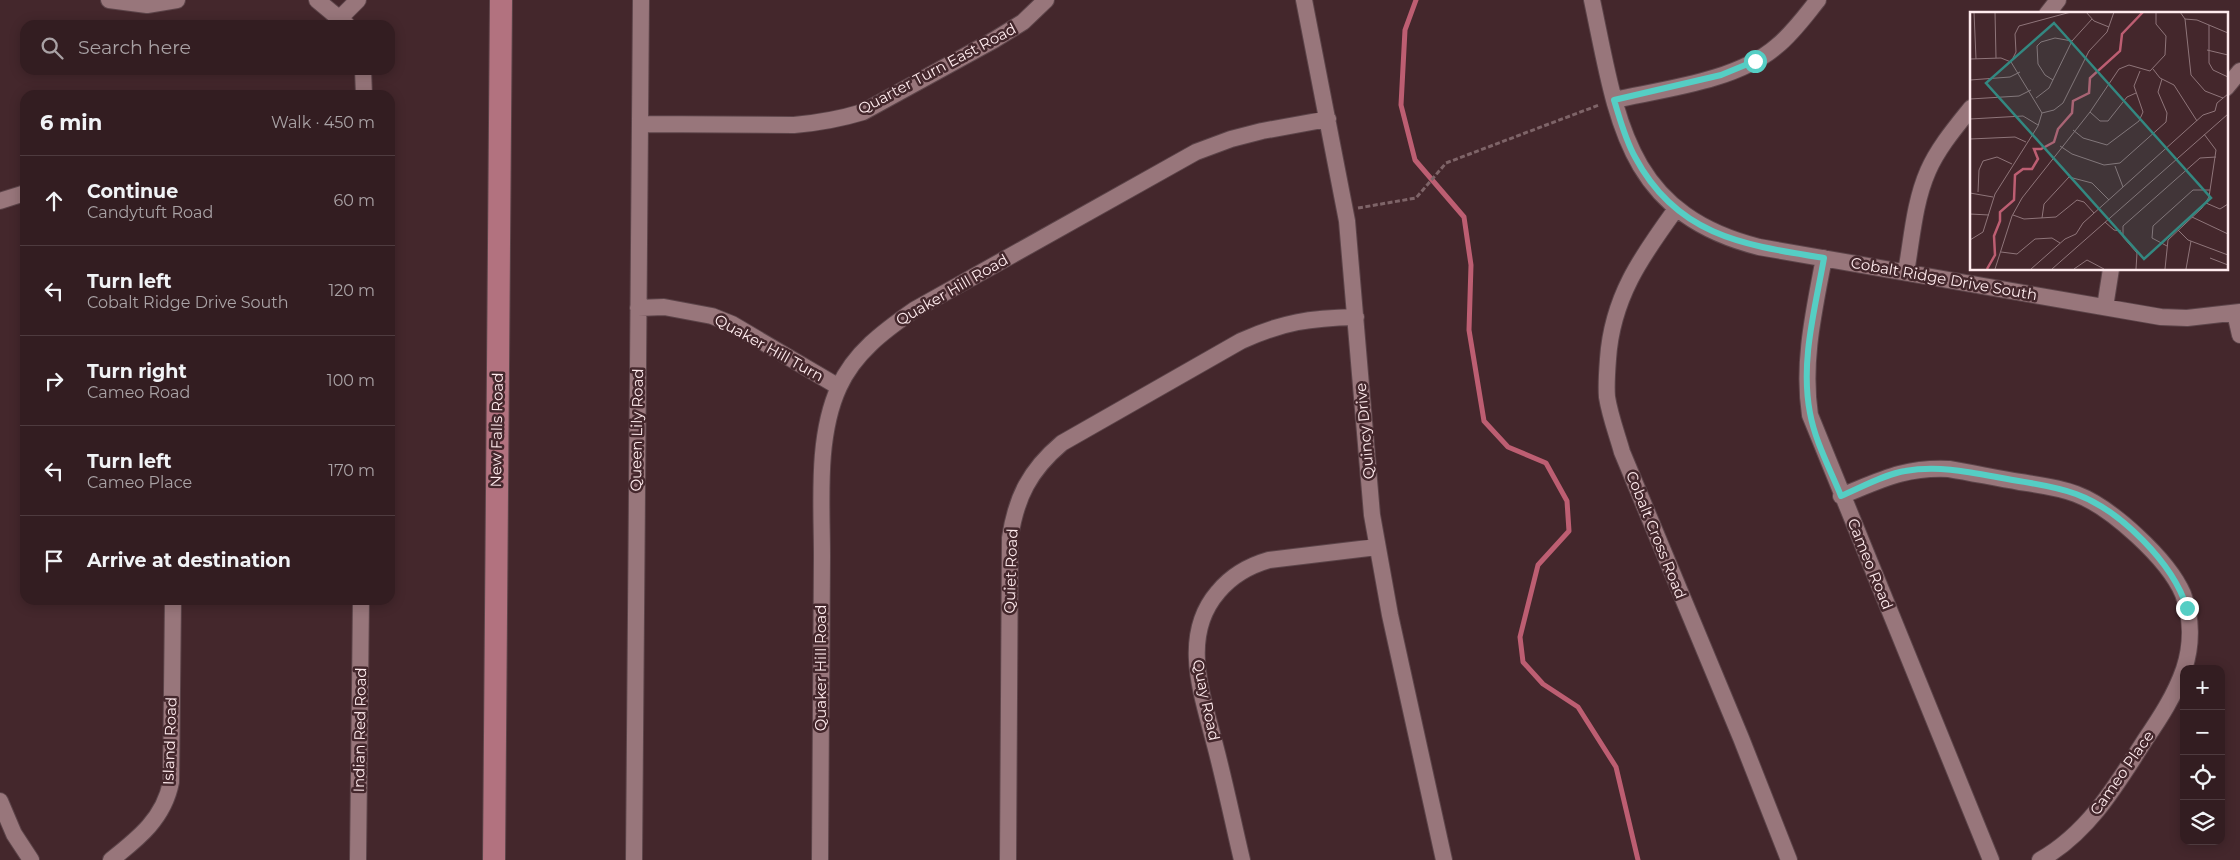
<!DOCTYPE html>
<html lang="en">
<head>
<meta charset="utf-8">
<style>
	body { margin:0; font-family:Montserrat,sans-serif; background:#3b262a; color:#f1f3f6 }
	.controls { position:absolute; right:15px; bottom:15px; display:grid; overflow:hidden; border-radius:10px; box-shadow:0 2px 12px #0003 }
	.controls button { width:45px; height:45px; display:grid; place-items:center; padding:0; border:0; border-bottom:1px solid #4e3b3f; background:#331d21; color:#f1f3f6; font:25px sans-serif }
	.stop { position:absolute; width:15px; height:15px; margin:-11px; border:4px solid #55cec4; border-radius:50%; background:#fff }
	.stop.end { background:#55cec4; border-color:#fff; box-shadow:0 1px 5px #0008 }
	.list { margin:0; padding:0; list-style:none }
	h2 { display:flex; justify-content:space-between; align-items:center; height:65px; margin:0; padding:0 20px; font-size:21px }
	h2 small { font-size:16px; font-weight:400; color:#a9a2a5 }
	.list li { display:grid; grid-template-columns:32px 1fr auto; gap:15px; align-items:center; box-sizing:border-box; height:90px; padding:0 20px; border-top:1px solid #4e3b3f }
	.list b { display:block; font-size:19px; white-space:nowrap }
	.list p { margin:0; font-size:16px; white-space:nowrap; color:#a9a2a5 }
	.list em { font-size:16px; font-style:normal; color:#a9a2a5 }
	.icon { flex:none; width:28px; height:28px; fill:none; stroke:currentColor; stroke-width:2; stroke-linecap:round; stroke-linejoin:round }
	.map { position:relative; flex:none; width:2240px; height:860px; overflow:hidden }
	.search { position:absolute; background:#331d21; box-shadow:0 2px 12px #0003; left:20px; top:20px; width:375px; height:55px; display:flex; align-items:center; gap:12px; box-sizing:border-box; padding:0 18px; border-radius:15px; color:#a9a2a5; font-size:19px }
	.panel { position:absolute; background:#331d21; box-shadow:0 2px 12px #0003; left:20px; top:90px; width:375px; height:515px; border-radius:15px }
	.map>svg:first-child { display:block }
</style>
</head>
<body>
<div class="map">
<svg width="2240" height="860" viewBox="0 0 2240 860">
	<rect width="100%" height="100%" fill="#44272c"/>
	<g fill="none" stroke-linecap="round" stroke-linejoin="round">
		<path stroke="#bd5e72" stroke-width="5" d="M 1416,0 L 1405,30 L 1401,105 L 1415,160 L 1464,217 L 1471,265 L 1469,330 L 1484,421 L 1508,447 L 1546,463 L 1567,501 L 1569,531 L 1538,565 L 1520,637 L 1523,662 L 1543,684 L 1578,707 L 1616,767 L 1638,860"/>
		<defs>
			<path id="minor" d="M 109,0 L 147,5 L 177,0
				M 317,0 L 347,25
				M 1304,0 L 1347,221 L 1372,515 L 1390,615 L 1444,860
				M 1592,0 C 1617,117 1624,213 1759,247 L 2161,317 L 2187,318 L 2240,312
				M 2047,14 L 2058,0
				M 340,18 L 358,0
				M 363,70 L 364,95
				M 2226,88 L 2240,71
				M 1614,100 C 1664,89 1737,81 1777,46 C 1793,33 1805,16 1818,0
				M 640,124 L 794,125 C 817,123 840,119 863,112 L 994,40 L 1023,22 L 1046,0
				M 0,201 L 25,193
				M 1676,209 C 1641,257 1612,298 1608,359 C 1607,372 1606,385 1607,397 C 1610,416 1617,434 1622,452 L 1741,738 L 1789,860
				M 1824,258 C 1814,311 1802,362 1810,415 L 1991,860
				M 1906,272 C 1912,239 1914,203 1928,171 C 1938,148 1955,128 1971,108
				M 2105,307 L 2111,269
				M 638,308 L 664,307 L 712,316 L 732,324 L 839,387
				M 2235,313 L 2240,335
				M 1841,496 C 1881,480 1904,467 1949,469 C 1973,473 1996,478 2020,482 C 2039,485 2058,487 2076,494 C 2111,507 2168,559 2183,594 C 2192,618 2192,645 2184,669
				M 0,801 L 14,834 L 31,860
				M 111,860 C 139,838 164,818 171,782 L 173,600
				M 358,860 L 361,600
				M 634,860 L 641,0
				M 820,860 C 820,759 821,658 822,556 C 822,503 816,437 839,387 C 854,353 884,331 914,310 L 1196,152 L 1231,139 L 1262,131 L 1328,119
				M 1008,860 L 1010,538 C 1016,497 1030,470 1062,443 L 1241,341 C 1283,322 1310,318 1356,317
				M 1242,860 C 1233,822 1225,783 1215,745 C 1202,694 1180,636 1218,592 C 1232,575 1248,566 1269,560 L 1377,547
				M 2040,860 C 2088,833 2116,786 2145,740 C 2160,718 2175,695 2184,669"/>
			<path id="secondary" d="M 494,860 L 501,0"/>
		</defs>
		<use href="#minor" stroke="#5c4449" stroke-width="18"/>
		<use href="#secondary" stroke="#5c4449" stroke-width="24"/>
		<path stroke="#7e6468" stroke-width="3" stroke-dasharray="5 2.5" stroke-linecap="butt" d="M 1358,208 L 1416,198 L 1446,163 L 1599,105"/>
		<use href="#minor" stroke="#98767b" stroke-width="16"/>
		<use href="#secondary" stroke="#b2727f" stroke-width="22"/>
	</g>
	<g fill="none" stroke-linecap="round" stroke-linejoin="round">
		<path stroke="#55cec4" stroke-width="6" d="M 1755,61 L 1721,75 L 1614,100 C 1620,119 1625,139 1635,157 C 1677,236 1744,245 1824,258 C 1815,309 1800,362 1810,413 C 1815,441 1830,469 1841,496 C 1860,488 1885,474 1905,471 C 1938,465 1970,472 2002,478 C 2027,483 2052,485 2076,494 C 2120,510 2173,563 2187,608"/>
	</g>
	<g text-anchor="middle" stroke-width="5" stroke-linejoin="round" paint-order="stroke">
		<g font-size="15" fill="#ffebee" stroke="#44272c">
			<text transform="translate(937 69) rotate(-28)" y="5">Quarter Turn East Road</text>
			<text transform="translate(1944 279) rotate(10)" y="5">Cobalt Ridge Drive South</text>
			<text transform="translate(952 290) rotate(-30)" y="5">Quaker Hill Road</text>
			<text transform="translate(769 348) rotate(29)" y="5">Quaker Hill Turn</text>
			<text transform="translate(497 430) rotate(-89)" y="5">New Falls Road</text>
			<text transform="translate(637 430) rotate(-89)" y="5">Queen Lily Road</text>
			<text transform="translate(1365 431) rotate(-95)" y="5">Quincy Drive</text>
			<text transform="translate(1656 535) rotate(68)" y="5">Cobalt Cross Road</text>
			<text transform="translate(1870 564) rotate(68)" y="5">Cameo Road</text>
			<text transform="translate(1011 571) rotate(-88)" y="5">Quiet Road</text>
			<text transform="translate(821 668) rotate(-90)" y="5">Quaker Hill Road</text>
			<text transform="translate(1206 700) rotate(78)" y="5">Quay Road</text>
			<text transform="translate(360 730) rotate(-89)" y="5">Indian Red Road</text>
			<text transform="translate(170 741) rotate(-88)" y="5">Island Road</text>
			<text transform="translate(2122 773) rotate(-55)" y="5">Cameo Place</text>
		</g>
	</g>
	<g transform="translate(1970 12)">
		<rect width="258" height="258" fill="#44272c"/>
		<path fill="none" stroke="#bd5e72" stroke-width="2.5" d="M 17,257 L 25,243 L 24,224 L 30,209 L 30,200 L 44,188 L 45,163 L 53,157 L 62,157 L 68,147 L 64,137 L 71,137 L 84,130 L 88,117 L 102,101 L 103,89 L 119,81 L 120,66 L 150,39 L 152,22 L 173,0"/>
		<path fill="none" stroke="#8f757a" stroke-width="1" d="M 4,0 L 6,47M 25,0 L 26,46M 116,0 L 124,9 L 139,15M 210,0 L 215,7 L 221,63 L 235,79 L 253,86M 215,7 L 227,8 L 258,21M 239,13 L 239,51 L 243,58 L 258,65M 237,38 L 258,43M 0,47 L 31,46 L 41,50 L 72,101 L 68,114 L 25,182 L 13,220 L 0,228M 41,50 L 46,40 L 45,22 L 49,14 L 101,0M 183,57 L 190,66 L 204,73 L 227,109M 0,68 L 40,65 L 50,60M 83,68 L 75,63 L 68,52 L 67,34 L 71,30 L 85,26 L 102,29M 66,86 L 79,76 L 102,29 L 122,7M 0,87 L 49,84 L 61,78M 245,99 L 247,91 L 258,82M 120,100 L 130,109 L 138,109 L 157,85 L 166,81M 72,101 L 84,98 L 93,91 L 119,39 L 137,20 L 144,0M 0,107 L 53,104 L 68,113M 103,118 L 113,126 L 137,133 L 169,109 L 173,100 L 164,74 L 170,59M 0,127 L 45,125 L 56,130M 90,134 L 102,142 L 134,153 L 150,151 L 196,110 L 197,101 L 188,80 L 192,67M 145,154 L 153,175M 8,180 L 9,158 L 13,149 L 27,145 L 42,152M 0,181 L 23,185M 236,191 L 250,197 L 258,192M 0,202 L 19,203M 43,203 L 54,207 L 86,205 L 107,188 L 114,190 L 124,201M 222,205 L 258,222M 72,206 L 74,192 L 99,165 L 122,171 L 139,188M 135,210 L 144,218 L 151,219M 208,218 L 218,228 L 258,243M 106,222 L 113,211 L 233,103 L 245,99M 197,234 L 182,226 L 183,214 L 223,178 L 240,178M 31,240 L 47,242 L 65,227 L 82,226 L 90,231M 240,246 L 258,253M 25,257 L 42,204 L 52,186 L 120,100 L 149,57 L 159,53 L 180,59 L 195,43 L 196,24 L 186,12 L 186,0M 61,257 L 95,227 L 106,222M 82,257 L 258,102M 104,257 L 117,248 L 134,257M 166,257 L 167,241 L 153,225 L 153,214 L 230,146 L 246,145M 195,257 L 198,228 L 232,196 L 239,185 L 246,138 L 234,122M 216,257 L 221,229"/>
		<path fill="#338881" fill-opacity="0.15" stroke="#338881" stroke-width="2.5" d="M 84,11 L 241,186 L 174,247 L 16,71 Z"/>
		<rect width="258" height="258" fill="none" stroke="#ffebee" stroke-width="2.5"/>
	</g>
</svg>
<div class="controls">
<button>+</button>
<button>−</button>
<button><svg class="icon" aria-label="locate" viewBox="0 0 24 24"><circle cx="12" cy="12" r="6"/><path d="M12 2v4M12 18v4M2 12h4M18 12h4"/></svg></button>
<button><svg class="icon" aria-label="layers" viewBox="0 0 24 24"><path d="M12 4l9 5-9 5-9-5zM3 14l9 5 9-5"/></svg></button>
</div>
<div class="stop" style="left:1755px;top:61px"></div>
<div class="stop end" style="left:2187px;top:608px"></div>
<div class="search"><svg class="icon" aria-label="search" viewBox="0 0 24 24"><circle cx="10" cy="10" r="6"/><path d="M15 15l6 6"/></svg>Search here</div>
<section class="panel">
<h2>6 min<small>Walk · 450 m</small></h2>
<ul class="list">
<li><svg class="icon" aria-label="ahead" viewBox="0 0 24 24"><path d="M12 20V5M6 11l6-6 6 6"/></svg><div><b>Continue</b><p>Candytuft Road</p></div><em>60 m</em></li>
<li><svg class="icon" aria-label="left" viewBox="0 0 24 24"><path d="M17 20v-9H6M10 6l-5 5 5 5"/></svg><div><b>Turn left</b><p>Cobalt Ridge Drive South</p></div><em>120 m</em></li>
<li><svg class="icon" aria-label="right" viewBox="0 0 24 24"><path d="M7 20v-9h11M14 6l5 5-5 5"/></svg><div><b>Turn right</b><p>Cameo Road</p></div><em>100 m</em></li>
<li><svg class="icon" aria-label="left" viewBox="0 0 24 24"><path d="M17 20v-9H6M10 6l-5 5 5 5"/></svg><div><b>Turn left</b><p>Cameo Place</p></div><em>170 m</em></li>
<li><svg class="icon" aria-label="arrive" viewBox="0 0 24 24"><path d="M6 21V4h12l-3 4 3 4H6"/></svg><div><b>Arrive at destination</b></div></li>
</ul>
</section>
</div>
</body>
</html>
